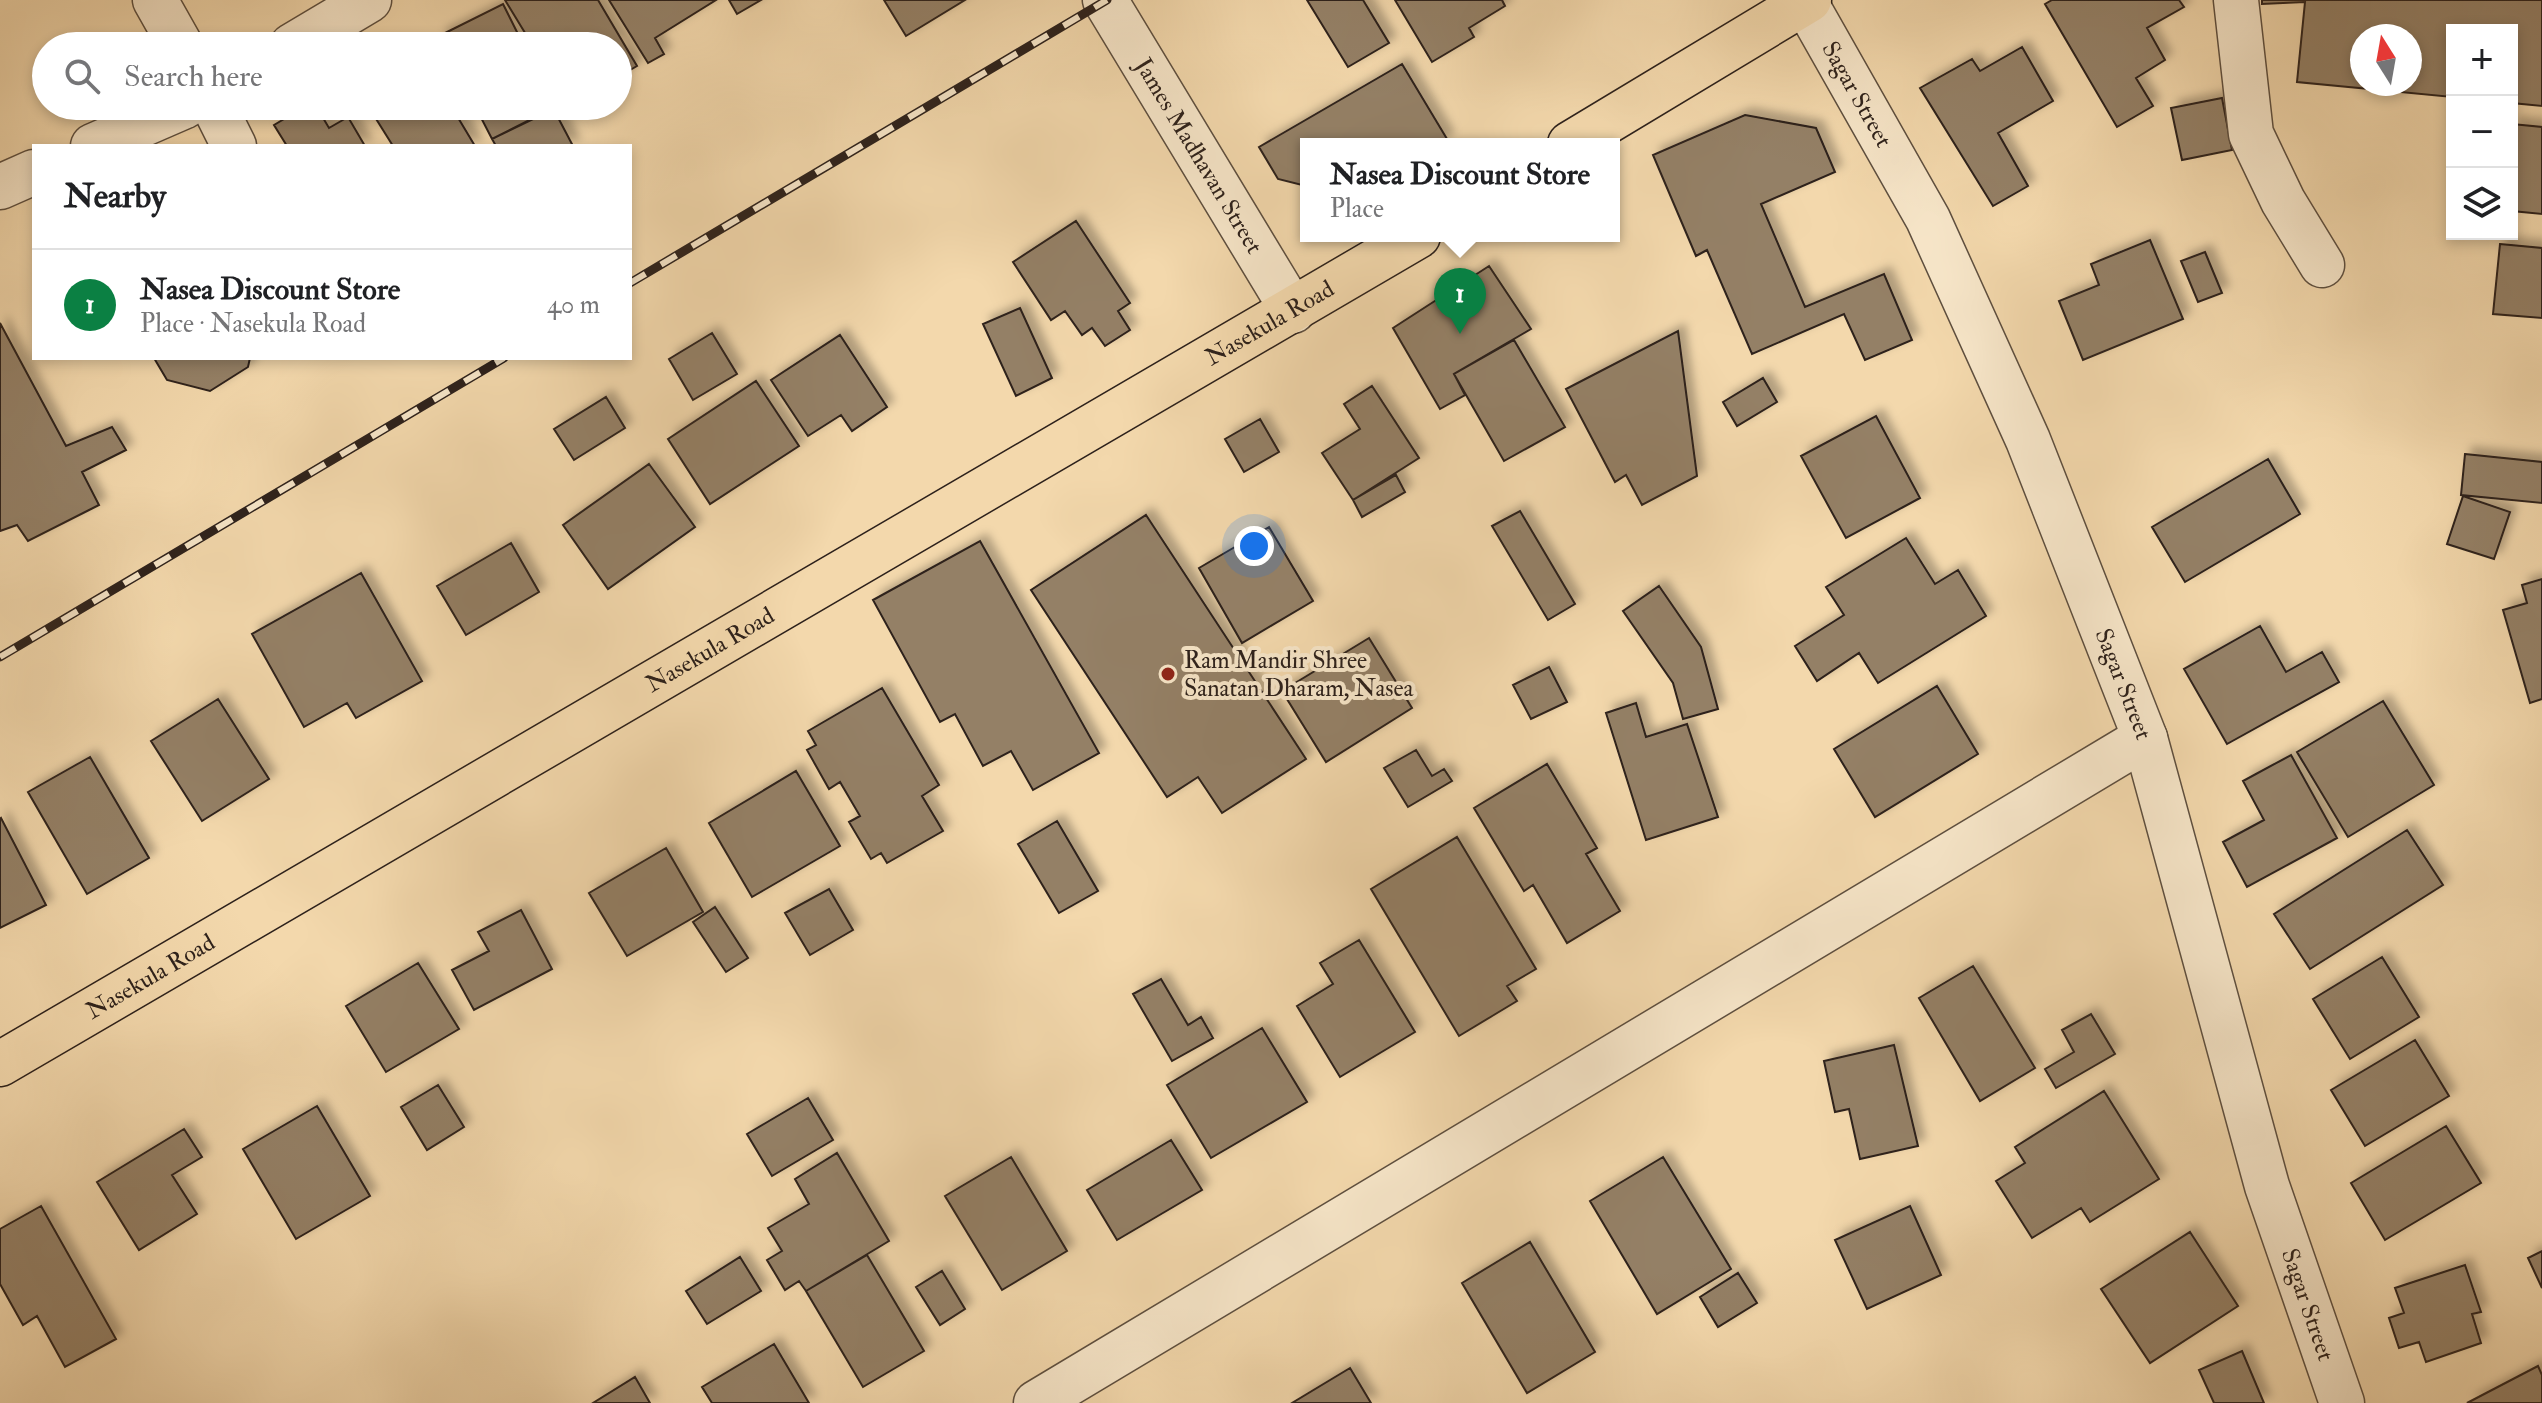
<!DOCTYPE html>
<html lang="en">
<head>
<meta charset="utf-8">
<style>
	body { margin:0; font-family:"IM FELL Double Pica",serif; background:#f2f2f2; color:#202124 }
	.controls { position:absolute; right:24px; top:24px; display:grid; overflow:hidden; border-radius:0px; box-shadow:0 4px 12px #0003 }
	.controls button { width:72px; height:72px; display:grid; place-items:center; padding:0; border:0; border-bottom:2px solid #e0e0e0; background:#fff; color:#202124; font:40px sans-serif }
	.compass { position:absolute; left:2350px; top:24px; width:72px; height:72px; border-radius:50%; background:#fff; box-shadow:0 4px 12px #0003; rotate:349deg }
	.you { position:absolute; left:1254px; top:546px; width:28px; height:28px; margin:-20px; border:6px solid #fff; border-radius:50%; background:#1a73e8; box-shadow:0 0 0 12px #1a73e833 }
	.badge { display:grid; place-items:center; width:52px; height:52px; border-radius:50%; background:#0b8043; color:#fff; font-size:26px; font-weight:700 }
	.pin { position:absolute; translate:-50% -66px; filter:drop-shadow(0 2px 4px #0008) }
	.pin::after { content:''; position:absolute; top:42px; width:28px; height:24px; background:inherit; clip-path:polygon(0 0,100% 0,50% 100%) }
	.popup { position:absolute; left:1300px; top:138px; width:320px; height:104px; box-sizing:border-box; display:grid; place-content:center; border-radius:0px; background:#fff; filter:drop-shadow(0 2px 6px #0005); font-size:26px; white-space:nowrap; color:#757577 }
	.popup b { font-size:30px; color:#202124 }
	.popup::after { content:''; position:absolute; left:50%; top:100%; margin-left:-16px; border:16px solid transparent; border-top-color:#fff }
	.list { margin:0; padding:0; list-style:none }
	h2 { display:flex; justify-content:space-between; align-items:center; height:104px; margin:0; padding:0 32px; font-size:34px }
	h2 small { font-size:26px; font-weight:400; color:#757577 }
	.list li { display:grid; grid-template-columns:52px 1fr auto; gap:24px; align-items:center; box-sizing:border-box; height:112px; padding:0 32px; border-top:2px solid #e0e0e0 }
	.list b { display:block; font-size:30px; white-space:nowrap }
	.list p { margin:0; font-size:26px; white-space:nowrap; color:#757577 }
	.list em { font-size:26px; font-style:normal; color:#757577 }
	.icon { flex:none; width:44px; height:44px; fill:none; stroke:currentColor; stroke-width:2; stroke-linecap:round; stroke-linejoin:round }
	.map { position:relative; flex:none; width:2542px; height:1403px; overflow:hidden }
	.search { position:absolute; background:#fff; box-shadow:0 4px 12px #0003; left:32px; top:32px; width:600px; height:88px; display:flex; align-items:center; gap:20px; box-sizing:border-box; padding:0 28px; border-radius:44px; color:#757577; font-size:30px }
	.panel { position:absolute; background:#fff; box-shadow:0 4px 12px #0003; left:32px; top:144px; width:600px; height:216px; border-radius:0px }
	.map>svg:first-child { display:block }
</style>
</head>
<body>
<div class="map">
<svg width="2542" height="1403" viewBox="0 0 2542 1403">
	<defs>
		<filter id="shadow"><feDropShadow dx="7" dy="-7" stdDeviation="4" flood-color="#0004"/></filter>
	</defs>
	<rect width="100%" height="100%" fill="#f3d8ac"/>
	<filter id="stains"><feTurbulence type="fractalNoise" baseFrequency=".0025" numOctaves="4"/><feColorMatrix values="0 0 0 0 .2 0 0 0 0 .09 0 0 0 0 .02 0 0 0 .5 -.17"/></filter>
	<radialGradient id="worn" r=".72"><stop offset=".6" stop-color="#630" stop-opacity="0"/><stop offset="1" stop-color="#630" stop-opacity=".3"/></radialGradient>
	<path fill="#948066" stroke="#2d211b" stroke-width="2" fill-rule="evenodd" filter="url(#shadow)" d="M 505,0 L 598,0 L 637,66 L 618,77 L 618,46 L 533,46 Z
		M 609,0 L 716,0 L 655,38 L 664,54 L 648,63 Z
		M 729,0 L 761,0 L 737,14 Z
		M 884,0 L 965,0 L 906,36 Z
		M 1307,0 L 1363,0 L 1389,43 L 1348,67 Z
		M 1395,0 L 1502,0 L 1505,6 L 1469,28 L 1474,37 L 1432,62 Z
		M 2052,0 L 2179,0 L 2184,7 L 2147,28 L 2165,60 L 2136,78 L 2153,106 L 2117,127 L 2045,4 Z
		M 2262,0 L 2542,0 L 2542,106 L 2512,103 L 2512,30 L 2452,30 L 2452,97 L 2297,82 L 2305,2 L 2262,4 ZM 2362,36 L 2410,36 L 2410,84 L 2362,84 Z
		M 503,4 L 524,46 L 445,46 L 439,36 Z
		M 2022,47 L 2053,101 L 1998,133 L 2028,186 L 1993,206 L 1920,88 L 1972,59 L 1980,71 Z
		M 1402,64 L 1447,139 L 1439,144 L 1306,144 L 1306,186 L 1278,179 L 1259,147 Z
		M 2222,98 L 2232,150 L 2182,160 L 2171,108 Z
		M 306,106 L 316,106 L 329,128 L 348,117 L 365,146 L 287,146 L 274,125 Z
		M 368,106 L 451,106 L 475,146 L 393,146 Z
		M 475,106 L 555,106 L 556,108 L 492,139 Z
		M 553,108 L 573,146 L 496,146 L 492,139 Z
		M 1745,115 L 1816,128 L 1835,172 L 1761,204 L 1805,307 L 1884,274 L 1912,340 L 1865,360 L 1844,314 L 1752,354 L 1707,250 L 1696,256 L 1653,155 Z
		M 2512,124 L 2542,127 L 2542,214 L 2512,211 Z
		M 1076,221 L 1130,303 L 1118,311 L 1130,330 L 1105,346 L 1092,328 L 1082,335 L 1065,311 L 1051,320 L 1013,262 Z
		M 2150,240 L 2183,319 L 2083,360 L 2059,301 L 2099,285 L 2091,264 Z
		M 2500,244 L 2542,248 L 2542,318 L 2493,314 Z
		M 2205,252 L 2222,293 L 2198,302 L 2181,261 Z
		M 1489,266 L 1531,329 L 1454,374 L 1465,395 L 1440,409 L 1393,328 Z
		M 1020,308 L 1052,378 L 1016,396 L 983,324 Z
		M 0,323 L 66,446 L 112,427 L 126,450 L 82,472 L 99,505 L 28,541 L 17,525 L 0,531 Z
		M 1678,331 L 1697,476 L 1642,505 L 1626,475 L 1615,482 L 1566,389 Z
		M 712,333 L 737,374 L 693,400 L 669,359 Z
		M 840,335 L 887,407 L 852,431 L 841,415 L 808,436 L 771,380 Z
		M 1514,340 L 1565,427 L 1504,461 L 1454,374 Z
		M 154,358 L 250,358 L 248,367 L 210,391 L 167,380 Z
		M 1763,378 L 1777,402 L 1737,426 L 1723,402 Z
		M 756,381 L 799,446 L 710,504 L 668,439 Z
		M 1372,386 L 1419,458 L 1353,500 L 1322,453 L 1360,429 L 1344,404 Z
		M 606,397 L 625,428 L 574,460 L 554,429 Z
		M 1876,416 L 1920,498 L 1846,538 L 1801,456 Z
		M 1260,419 L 1279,452 L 1244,472 L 1225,439 Z
		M 2465,454 L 2542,462 L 2542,503 L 2461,495 Z
		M 2268,459 L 2300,514 L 2185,582 L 2152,527 Z
		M 649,464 L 695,527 L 608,589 L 563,525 Z
		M 1396,475 L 1405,492 L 1362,517 L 1353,500 Z
		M 2463,496 L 2510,512 L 2494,559 L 2447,544 Z
		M 1520,511 L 1575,604 L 1548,620 L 1492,526 Z
		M 1146,515 L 1306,759 L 1222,813 L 1198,777 L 1167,797 L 1031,590 Z
		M 1269,527 L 1313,601 L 1242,643 L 1199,568 Z
		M 1906,538 L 1935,584 L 1958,570 L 1986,616 L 1878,683 L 1859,653 L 1817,681 L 1795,646 L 1844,615 L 1826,587 Z
		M 980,541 L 1099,753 L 1033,790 L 1011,751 L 983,766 L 955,714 L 940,722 L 873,600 Z
		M 511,543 L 539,592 L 466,635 L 437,586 Z
		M 361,573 L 422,681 L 356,718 L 347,703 L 304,727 L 252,634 Z
		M 2542,579 L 2542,699 L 2530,703 L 2503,610 L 2527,603 L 2522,585 Z
		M 1659,586 L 1701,647 L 1718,709 L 1683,719 L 1673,683 L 1623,611 Z
		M 2260,626 L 2286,672 L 2322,652 L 2339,682 L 2227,744 L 2184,669 Z
		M 1369,638 L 1412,708 L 1326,762 L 1282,691 Z
		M 1549,667 L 1567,702 L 1531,719 L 1513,685 Z
		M 1937,686 L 1978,754 L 1875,817 L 1834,749 Z
		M 882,688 L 939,785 L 922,796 L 943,831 L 887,863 L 881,853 L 871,859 L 849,822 L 860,816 L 840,782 L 829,789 L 807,750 L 816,745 L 808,731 Z
		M 218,699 L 269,779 L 202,821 L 151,741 Z
		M 2383,701 L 2434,785 L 2348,837 L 2297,752 Z
		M 1636,703 L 1646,737 L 1687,724 L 1718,817 L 1646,840 L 1606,713 Z
		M 1416,750 L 1432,776 L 1444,769 L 1452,781 L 1408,807 L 1384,768 Z
		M 2291,755 L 2337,838 L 2247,887 L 2223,842 L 2264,820 L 2243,781 Z
		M 90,757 L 149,858 L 87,894 L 28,792 Z
		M 1547,764 L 1597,848 L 1586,854 L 1620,911 L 1567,943 L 1533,885 L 1524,891 L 1474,808 Z
		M 796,771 L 840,846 L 752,897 L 709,823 Z
		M 1,818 L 46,905 L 0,928 L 0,819 Z
		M 1057,821 L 1098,891 L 1059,913 L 1018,844 Z
		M 2407,830 L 2443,885 L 2310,969 L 2274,914 Z
		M 1457,837 L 1536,969 L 1507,986 L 1517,1001 L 1459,1036 L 1371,889 Z
		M 666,848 L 703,912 L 627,956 L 589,893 Z
		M 829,889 L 853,930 L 810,955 L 785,913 Z
		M 715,907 L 748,958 L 726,972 L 693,922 Z
		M 521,910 L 552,969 L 474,1010 L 452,970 L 489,951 L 478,932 Z
		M 1359,940 L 1415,1032 L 1340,1077 L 1297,1006 L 1333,984 L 1320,963 Z
		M 2382,957 L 2419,1017 L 2350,1059 L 2313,999 Z
		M 418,963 L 459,1029 L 386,1072 L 346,1006 Z
		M 1973,966 L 2035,1068 L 1980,1101 L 1919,998 Z
		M 1161,979 L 1188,1025 L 1201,1017 L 1213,1038 L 1172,1061 L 1133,994 Z
		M 2091,1014 L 2115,1054 L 2056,1088 L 2045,1069 L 2074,1052 L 2062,1030 Z
		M 1262,1028 L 1307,1102 L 1211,1158 L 1167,1085 Z
		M 2415,1040 L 2449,1096 L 2365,1146 L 2331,1090 Z
		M 1894,1045 L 1918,1146 L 1860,1159 L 1849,1109 L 1835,1112 L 1824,1061 Z
		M 438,1085 L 464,1127 L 427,1150 L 401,1107 Z
		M 2104,1091 L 2159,1179 L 2090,1222 L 2081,1208 L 2032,1238 L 1996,1181 L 2025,1163 L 2015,1147 Z
		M 808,1098 L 833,1140 L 772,1176 L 747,1134 Z
		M 317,1106 L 370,1196 L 296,1239 L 243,1149 Z
		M 2446,1126 L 2481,1183 L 2385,1240 L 2351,1183 Z
		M 184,1129 L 202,1157 L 172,1175 L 197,1214 L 139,1250 L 97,1182 Z
		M 1171,1140 L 1202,1190 L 1117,1240 L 1087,1190 Z
		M 837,1153 L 889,1241 L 806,1291 L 799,1281 L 785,1290 L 767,1260 L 782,1251 L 768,1228 L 809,1204 L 795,1179 Z
		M 1011,1157 L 1067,1251 L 1002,1290 L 945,1196 Z
		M 1663,1157 L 1731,1269 L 1657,1314 L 1590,1201 Z
		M 41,1206 L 116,1339 L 65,1367 L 37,1316 L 23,1325 L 0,1284 L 0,1229 Z
		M 1910,1206 L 1941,1275 L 1867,1309 L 1835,1240 Z
		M 2190,1232 L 2238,1306 L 2150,1363 L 2101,1289 Z
		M 1530,1242 L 1595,1352 L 1527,1393 L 1462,1283 Z
		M 2542,1251 L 2542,1288 L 2528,1258 Z
		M 867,1255 L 924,1351 L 863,1387 L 806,1291 Z
		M 740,1257 L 761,1291 L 707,1324 L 686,1291 Z
		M 2465,1265 L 2481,1312 L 2472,1314 L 2481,1343 L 2426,1362 L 2419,1342 L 2399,1348 L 2389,1318 L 2404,1313 L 2395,1288 Z
		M 942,1271 L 965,1309 L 940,1325 L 916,1287 Z
		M 1738,1273 L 1757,1303 L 1718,1327 L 1700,1297 Z
		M 774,1344 L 809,1403 L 712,1403 L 702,1387 Z
		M 2242,1351 L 2264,1403 L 2214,1403 L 2199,1370 Z
		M 2538,1366 L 2542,1375 L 2542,1403 L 2467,1403 Z
		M 1350,1368 L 1371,1403 L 1292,1403 Z
		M 635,1377 L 650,1403 L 593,1403 Z"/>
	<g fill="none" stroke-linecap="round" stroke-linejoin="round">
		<defs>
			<g id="minor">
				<path d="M 155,0 L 181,46"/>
				<path id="s1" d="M 1105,0 L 1293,311"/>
				<path d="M 2236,0 L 2251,134 L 2283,201 L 2322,265"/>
				<path id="s2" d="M 1805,2 L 1928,219 L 2028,440 L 2145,738 L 2267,1186 L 2342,1403"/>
				<path d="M 292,46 L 369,0"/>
				<path d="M 214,106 L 234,146"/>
				<path d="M 93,146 L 185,106"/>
				<path d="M 0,187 L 34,172"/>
				<path d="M 1036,1403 L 2145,738"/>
			</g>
			<g id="major">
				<path d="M 1570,144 L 1809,0"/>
				<path id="s3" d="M 0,1064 L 1418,236"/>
			</g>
		</defs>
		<use href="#minor" stroke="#5e4f3f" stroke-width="47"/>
		<use href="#major" stroke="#2d211b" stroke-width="47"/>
		<use href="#minor" stroke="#f7e6c9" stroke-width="44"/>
		<use href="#major" stroke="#f3d8ac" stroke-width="44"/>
		<defs>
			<path id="rail" d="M 630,283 L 1107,0
				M 0,657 L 504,358"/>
		</defs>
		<use href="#rail" stroke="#2d211b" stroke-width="9"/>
		<use href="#rail" stroke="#f7e6c9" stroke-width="6" stroke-dasharray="18" stroke-linecap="butt"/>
	</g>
	<circle fill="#8f2418" stroke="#f7e6c9" stroke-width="3" cx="1168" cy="674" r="8"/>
	<g text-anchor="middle" stroke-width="8" stroke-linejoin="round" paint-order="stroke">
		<g font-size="24" fill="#2d211b" stroke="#f7e6c9">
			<text dy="8" stroke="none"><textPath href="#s2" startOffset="106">Sagar Street</textPath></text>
			<text dy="8" stroke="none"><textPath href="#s1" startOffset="182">James Madhavan Street</textPath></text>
			<text dy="8" stroke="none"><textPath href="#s3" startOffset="1470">Nasekula Road</textPath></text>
			<text dy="8" stroke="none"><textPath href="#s3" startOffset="822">Nasekula Road</textPath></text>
			<text dy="8" stroke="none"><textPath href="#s2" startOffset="754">Sagar Street</textPath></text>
			<text dy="8" stroke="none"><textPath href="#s3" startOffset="174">Nasekula Road</textPath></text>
			<text dy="8" stroke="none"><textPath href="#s2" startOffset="1402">Sagar Street</textPath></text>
		</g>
		<g font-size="24" fill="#2d211b" stroke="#f7e6c9" text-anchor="start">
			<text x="1184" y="668">Ram Mandir Shree<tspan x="1184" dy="28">Sanatan Dharam, Nasea</tspan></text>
		</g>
	</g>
	<rect width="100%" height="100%" filter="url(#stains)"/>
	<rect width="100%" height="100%" fill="url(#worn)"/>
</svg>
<div class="controls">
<button>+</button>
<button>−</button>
<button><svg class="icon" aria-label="layers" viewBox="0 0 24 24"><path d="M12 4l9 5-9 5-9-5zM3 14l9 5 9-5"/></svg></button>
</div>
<svg class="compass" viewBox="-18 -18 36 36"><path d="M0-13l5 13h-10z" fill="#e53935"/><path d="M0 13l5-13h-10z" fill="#757577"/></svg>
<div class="you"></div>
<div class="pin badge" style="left:1460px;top:334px">1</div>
<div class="popup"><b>Nasea Discount Store</b>Place</div>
<div class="search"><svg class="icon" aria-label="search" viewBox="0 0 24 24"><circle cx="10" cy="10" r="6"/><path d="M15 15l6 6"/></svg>Search here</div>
<section class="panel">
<h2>Nearby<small></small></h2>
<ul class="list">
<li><span class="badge">1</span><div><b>Nasea Discount Store</b><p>Place · Nasekula Road</p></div><em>40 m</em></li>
</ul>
</section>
</div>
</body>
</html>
